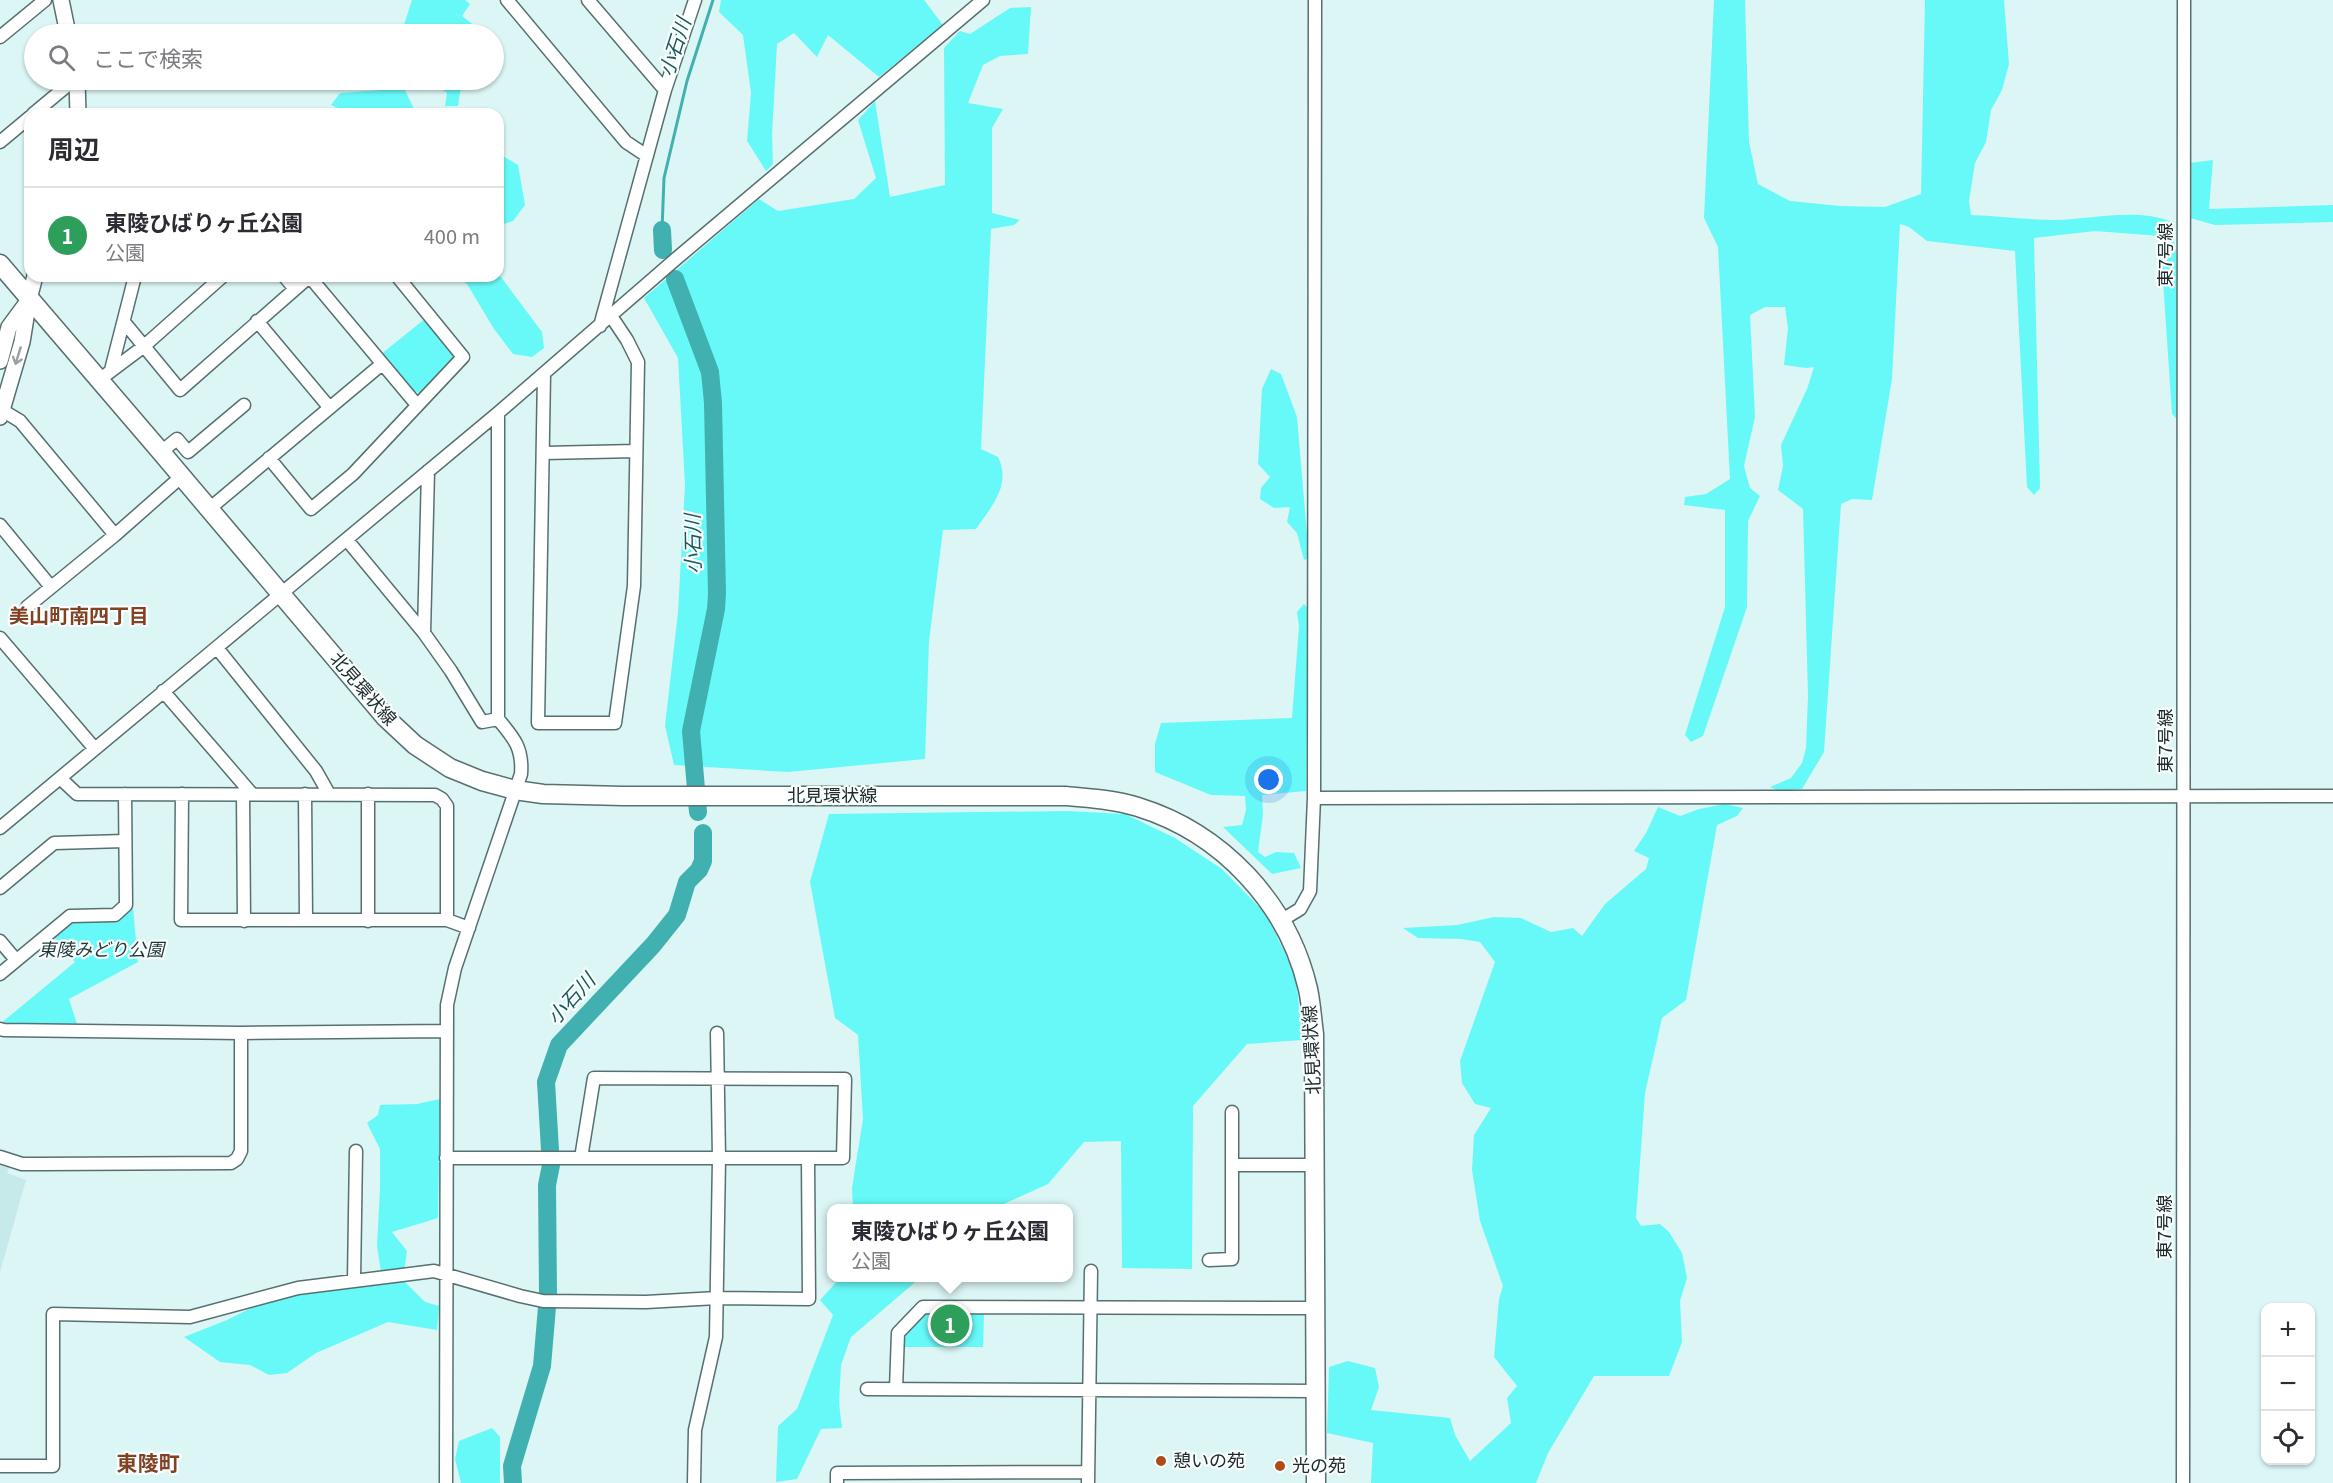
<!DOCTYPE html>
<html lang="ja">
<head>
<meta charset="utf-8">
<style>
	body { margin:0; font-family:Georgia,"Noto Sans JP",serif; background:#f7f7f7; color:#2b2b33 }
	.controls { position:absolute; right:18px; bottom:18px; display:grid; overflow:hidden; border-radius:12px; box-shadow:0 2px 4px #0004 }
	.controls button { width:54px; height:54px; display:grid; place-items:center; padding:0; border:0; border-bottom:2px solid #e1e1e2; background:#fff; color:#2b2b33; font:30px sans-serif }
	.you { position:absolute; left:1269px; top:780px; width:21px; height:21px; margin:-15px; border:4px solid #fff; border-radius:50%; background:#1a73e8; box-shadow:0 0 0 9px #1a73e833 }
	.badge { display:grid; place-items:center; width:39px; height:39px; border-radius:50%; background:#af4b16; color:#fff; font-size:20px; font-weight:700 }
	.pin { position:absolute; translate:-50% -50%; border:3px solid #fff; box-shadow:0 2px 6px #0006 }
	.popup { position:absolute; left:827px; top:1204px; width:246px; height:78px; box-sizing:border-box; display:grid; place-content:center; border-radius:12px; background:#fff; filter:drop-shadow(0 2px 4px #0005); font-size:20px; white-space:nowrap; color:#7c7c81 }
	.popup b { font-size:22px; color:#2b2b33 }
	.popup::after { content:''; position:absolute; left:50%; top:100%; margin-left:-12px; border:12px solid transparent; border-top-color:#fff }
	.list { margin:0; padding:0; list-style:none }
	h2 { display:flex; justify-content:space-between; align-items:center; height:78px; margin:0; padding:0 24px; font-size:26px }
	h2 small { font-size:20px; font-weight:400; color:#7c7c81 }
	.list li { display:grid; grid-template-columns:39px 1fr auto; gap:18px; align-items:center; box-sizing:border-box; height:96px; padding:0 24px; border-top:2px solid #e1e1e2 }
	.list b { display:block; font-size:22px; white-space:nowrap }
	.list p { margin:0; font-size:20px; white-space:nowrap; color:#7c7c81 }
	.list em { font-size:20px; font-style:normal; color:#7c7c81 }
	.icon { flex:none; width:33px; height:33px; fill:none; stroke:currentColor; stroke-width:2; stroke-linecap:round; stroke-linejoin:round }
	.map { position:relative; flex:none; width:2333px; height:1483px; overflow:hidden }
	.search { position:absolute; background:#fff; box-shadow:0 2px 4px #0004; left:24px; top:24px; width:480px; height:66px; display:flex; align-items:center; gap:15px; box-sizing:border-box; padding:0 21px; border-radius:33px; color:#7c7c81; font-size:22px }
	.panel { position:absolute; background:#fff; box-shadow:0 2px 4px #0004; left:24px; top:108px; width:480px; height:174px; border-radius:18px }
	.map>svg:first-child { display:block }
</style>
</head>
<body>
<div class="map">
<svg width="2333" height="1483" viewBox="0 0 2333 1483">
	<rect width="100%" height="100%" fill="#dbf6f5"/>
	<path fill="#c6eae9" d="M 0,1161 L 11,1164 L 7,1173 L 26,1180 L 0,1272 Z"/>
	<path fill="#67f9f7" d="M 412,0 L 465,0 L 470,4 L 462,16 L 475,26 L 476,34 L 401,34 Z
		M 721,0 L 924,0 L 943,25 L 879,77 L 828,35 L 817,57 L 794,33 L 777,44 L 772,135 L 773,164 L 766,171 L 747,141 L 751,93 L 743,35 L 719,12 Z
		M 1714,0 L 1745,0 L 1749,142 L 1758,184 L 1790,201 L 1840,206 L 1885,207 L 1921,194 L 1925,0 L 2004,0 L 2009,64 L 2002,90 L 1991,110 L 1986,142 L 1975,163 L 1969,201 L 1971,215 C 1999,216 2027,220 2055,220 C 2092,219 2134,208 2170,221 L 2180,273 L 2179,405 L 2177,419 L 2172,414 L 2160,236 L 2095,231 L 2034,238 L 2040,488 L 2034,495 L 2027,487 L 2015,251 L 1927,241 L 1909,227 L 1900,224 L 1892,379 L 1872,500 L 1852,499 L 1841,504 L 1824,752 L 1802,789 L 1779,791 L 1770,787 L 1791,778 L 1802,763 L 1806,748 L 1808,696 L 1803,509 L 1778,490 L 1783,466 L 1781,445 L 1807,389 L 1814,367 L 1806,368 L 1784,365 L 1788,328 L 1785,307 L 1765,307 L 1750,315 L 1755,417 L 1744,466 L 1750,488 L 1760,496 L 1748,521 L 1747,607 L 1703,736 L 1691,742 L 1685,735 L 1725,607 L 1725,510 L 1684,505 L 1685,497 L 1706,494 L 1730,479 L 1718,247 L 1704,218 Z
		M 1031,7 L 1028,54 L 1000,56 L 983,65 L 968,103 L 1003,109 L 992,128 L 992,213 L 1020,220 L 1014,225 L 991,229 L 981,449 L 998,457 C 1012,485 991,507 976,529 L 943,530 L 929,641 L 925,759 L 788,772 L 674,765 L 665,726 L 678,612 L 685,485 L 678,358 L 644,298 L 759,199 L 778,211 L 854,199 L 876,178 L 858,120 L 875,101 L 890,197 L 945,185 L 944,48 L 960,31 L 970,34 L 1010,8 Z
		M 383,80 L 418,80 L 405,90 L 415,111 L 422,114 L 351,114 L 331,105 L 340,93 L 382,90 Z
		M 427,80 L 462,80 L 458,106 L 445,106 L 447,93 Z
		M 498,153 L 518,165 L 525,205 L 513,221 L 498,226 Z
		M 2213,160 L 2209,209 L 2333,205 L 2333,222 L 2215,225 L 2190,218 L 2190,163 Z
		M 498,273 L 542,332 L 544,348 L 532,357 L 513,354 L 494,329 L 467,284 L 455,276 L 498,276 Z
		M 426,318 L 453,350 L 453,357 L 420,393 L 412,391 L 380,355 Z
		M 1271,369 L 1281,374 L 1297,417 L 1309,558 L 1304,560 L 1297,533 L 1287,522 L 1290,507 L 1274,508 L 1260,499 L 1261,488 L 1270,477 L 1258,464 L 1262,389 Z
		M 1304,604 L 1308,608 L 1306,791 L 1262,795 L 1263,814 L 1258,852 L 1265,857 L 1276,852 L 1294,853 L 1301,868 L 1272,874 L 1223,827 L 1242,825 L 1246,810 L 1245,796 L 1211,795 L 1155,772 L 1155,744 L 1161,723 L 1292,718 L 1299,626 L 1297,612 Z
		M 1725,804 L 1743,808 L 1737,816 L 1717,825 L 1686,1000 L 1662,1018 L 1645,1093 L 1636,1218 L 1641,1226 L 1660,1224 L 1669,1232 L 1682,1253 L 1687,1278 L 1680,1301 L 1682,1342 L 1669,1376 L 1594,1376 L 1548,1453 L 1536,1483 L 1371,1483 L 1373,1443 L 1327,1433 L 1329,1367 L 1348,1361 L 1375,1368 L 1379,1387 L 1371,1410 L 1450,1418 L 1455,1435 L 1470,1461 L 1511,1423 L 1507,1398 L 1517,1386 L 1494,1357 L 1499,1299 L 1503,1286 L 1480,1221 L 1472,1170 L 1474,1135 L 1491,1108 L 1475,1104 L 1462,1083 L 1460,1061 L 1495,962 L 1480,942 L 1461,939 L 1418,938 L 1403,928 L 1457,925 L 1494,917 L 1521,918 L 1551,932 L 1573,928 L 1582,936 L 1605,904 L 1646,869 L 1649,858 L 1634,851 L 1646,833 L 1658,807 L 1680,816 L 1699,809 Z
		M 1067,811 L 1125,814 L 1175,838 L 1222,869 L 1265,913 L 1296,975 L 1302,1040 L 1247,1044 L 1193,1106 L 1192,1269 L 1122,1268 L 1121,1141 L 1084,1142 L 1048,1184 L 995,1208 L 853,1208 L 852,1188 L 863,1119 L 858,1035 L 835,1018 L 810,882 L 829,814 Z
		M 133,908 L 138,962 L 69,999 L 77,1024 L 7,1026 L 0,1024 L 75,962 L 54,937 L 74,921 L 116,921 Z
		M 440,1099 L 438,1218 L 392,1232 L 407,1251 L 403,1280 L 425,1302 L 439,1306 L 437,1330 L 388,1322 L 316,1353 L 287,1373 L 269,1375 L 250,1365 L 220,1362 L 184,1337 L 227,1320 L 261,1303 L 297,1291 L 382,1279 L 377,1246 L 380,1188 L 380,1149 L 367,1123 L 378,1115 L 380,1105 L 417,1104 Z
		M 840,1278 L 920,1278 L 851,1337 L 841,1365 L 839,1403 L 842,1428 L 821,1429 L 797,1479 L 776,1482 L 778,1426 L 797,1409 L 833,1315 L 820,1300 Z
		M 927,1313 L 984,1313 L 983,1347 L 904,1347 L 904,1335 Z
		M 492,1428 L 500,1437 L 500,1483 L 461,1483 L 455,1459 L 459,1441 Z"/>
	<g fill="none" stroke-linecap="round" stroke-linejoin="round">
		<path stroke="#40b1b0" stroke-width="3" d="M 662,230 L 664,178 L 687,81 L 713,0"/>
		<path stroke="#40b1b0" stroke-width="18" d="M 662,230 L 663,250
			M 675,279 L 710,372 L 713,403 L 717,594 L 716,609 L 691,731 L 698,812
			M 550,1150 L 546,1082 L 559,1045 L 653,945 L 677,915 L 687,882 L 699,870 L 703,861 L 703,833
			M 548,1294 L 547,1185 L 551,1165
			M 513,1483 L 512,1466 L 542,1366 L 547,1307"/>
		<defs>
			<path id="minor" d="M 507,0 L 626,142 L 647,156
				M 588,0 L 665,90
				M 0,37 L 45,0
				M 33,114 L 74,80
				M 0,142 L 30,117
				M 284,276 L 295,289
				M 309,276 L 417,405
				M 257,321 L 329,407
				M 124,322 L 180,390 L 310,276
				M 600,326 L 665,90 L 695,0
				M 111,370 L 135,276
				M 544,374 L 538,723 L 615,723 L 634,586 L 638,362 L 627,340 L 611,316
				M 99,380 L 143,347 L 223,276
				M 0,409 L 20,421 L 115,535
				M 161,452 L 177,439 L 188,452 L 244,405
				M 544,453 L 636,451
				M 269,458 L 311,509 L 353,474 L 463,357 L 397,276
				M 209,509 L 382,364
				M 0,525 L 51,587
				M 347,540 L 424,633 L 451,671 L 482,722 L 498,719
				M 27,607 L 115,535 L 182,476
				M 424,633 L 428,471
				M 0,638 L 95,749
				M 217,648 L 316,771 L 329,794
				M 163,691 L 252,794
				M 60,778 L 77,794 L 435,795 L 442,799 L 447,806 L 447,920 L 469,928
				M 182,794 L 181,920 L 447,920
				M 243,794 L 244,921
				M 305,794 L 306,920
				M 368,794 L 368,921
				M 1314,798 L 2333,796
				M 0,828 L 498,413 L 677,258 L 983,0
				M 0,888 L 54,843 L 125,841
				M 1282,920 L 1300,909 L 1310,891 L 1314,798 L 1315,0
				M 0,941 L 16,960
				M 0,974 L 70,916 L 115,915 L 126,905 L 125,794
				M 0,1029 L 4,1030 L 241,1033 L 447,1031
				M 0,1157 L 22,1164 L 39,1164 L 231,1163 L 237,1159 L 241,1151 L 241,1033
				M 446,1158 L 843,1158 L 845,1079 L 594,1078 L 581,1158
				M 1232,1165 L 1315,1165
				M 1209,1260 L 1232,1259 L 1232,1112
				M 354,1280 L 356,1151
				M 867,1389 L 1316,1391
				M 896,1389 L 898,1333 L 923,1307 L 1315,1308
				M 0,1466 L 53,1466 L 53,1314 L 190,1317 L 298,1288 L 434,1271 L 520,1296 L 543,1301 L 646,1302 L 717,1298 L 809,1299 L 808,1159
				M 446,1483 L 447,1005 L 455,968 L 521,774 C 523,748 514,738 498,719 L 498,413
				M 694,1483 L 695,1430 L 716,1337 L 719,1159 L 717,1033
				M 837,1483 L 837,1473 L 1088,1472
				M 1088,1483 L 1091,1271
				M 2183,1483 L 2184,0"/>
			<path id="tertiary" d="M 61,0 L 68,34
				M 77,80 L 78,114
				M 0,361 L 9,327 L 26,304
				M 0,417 L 22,342 L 29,299 L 35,276"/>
			<path id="secondary" d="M 0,264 L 161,452 L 385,717 L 415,745 L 450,768 L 482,781 L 515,790 L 543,794 L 623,796 L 1066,796 C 1090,798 1115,800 1138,807 C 1222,833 1288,903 1308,989 C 1311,1003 1312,1019 1314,1034 L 1316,1483"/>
		</defs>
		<use href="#minor" stroke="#57706f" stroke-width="15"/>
		<use href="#tertiary" stroke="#57706f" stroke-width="18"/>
		<use href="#secondary" stroke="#57706f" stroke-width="21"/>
		<use href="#minor" stroke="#fff" stroke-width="12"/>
		<use href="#tertiary" stroke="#fff" stroke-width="15"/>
		<use href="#secondary" stroke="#fff" stroke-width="18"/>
	</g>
	<defs><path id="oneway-shaft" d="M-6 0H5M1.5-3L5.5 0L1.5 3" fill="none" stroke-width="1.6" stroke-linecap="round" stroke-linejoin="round" transform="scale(1.5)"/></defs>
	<use stroke="#9ba0a0" href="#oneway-shaft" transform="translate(18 356) rotate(107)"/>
	<g fill="#af4b16" stroke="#f9fefe" stroke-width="2">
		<circle cx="1161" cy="1461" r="6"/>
		<circle cx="1280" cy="1466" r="6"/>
	</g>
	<g text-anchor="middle" stroke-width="4.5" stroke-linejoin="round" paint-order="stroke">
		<g font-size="18" fill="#212b2b" stroke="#f9fefe">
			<text transform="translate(2166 255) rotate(-90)" y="6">東7号線</text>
			<text transform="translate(363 689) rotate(49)" y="6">北見環状線</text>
			<text transform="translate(2166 741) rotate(-90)" y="6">東7号線</text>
			<text x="832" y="802">北見環状線</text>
			<text transform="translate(1312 1050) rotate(-93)" y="6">北見環状線</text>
			<text transform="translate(2165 1227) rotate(-90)" y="6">東7号線</text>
		</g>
		<g font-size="18" font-style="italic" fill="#1d3635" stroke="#f9fefe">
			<text x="101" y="956">東陵みどり公園</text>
		</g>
		<g font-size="18" fill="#212b2b" stroke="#f9fefe" text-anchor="start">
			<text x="1173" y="1467">憩いの苑</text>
			<text x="1292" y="1472">光の苑</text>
		</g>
		<g font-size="20" font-style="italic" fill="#1a5858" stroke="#f9fefe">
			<text transform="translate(675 47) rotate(-72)" y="7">小石川</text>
			<text transform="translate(693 544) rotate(-91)" y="7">小石川</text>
			<text transform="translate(571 999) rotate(-48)" y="7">小石川</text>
		</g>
		<g font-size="20" font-weight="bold" fill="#824122" stroke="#f9fefe">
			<text x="79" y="623">美山町南四丁目</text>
		</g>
		<g font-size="21" font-weight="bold" fill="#824122" stroke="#f9fefe">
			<text x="148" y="1471">東陵町</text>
		</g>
	</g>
</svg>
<div class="controls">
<button>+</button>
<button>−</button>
<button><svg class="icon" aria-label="locate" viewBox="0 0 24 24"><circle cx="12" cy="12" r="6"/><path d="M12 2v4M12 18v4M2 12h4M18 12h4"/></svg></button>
</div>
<div class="you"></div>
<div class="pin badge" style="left:950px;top:1324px;background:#2e9e5b">1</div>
<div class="popup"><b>東陵ひばりヶ丘公園</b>公園</div>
<div class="search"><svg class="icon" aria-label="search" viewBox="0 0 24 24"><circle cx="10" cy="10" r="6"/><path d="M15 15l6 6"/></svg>ここで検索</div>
<section class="panel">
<h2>周辺<small></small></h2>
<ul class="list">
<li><span class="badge" style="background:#2e9e5b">1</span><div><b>東陵ひばりヶ丘公園</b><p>公園</p></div><em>400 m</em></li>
</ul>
</section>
</div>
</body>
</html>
